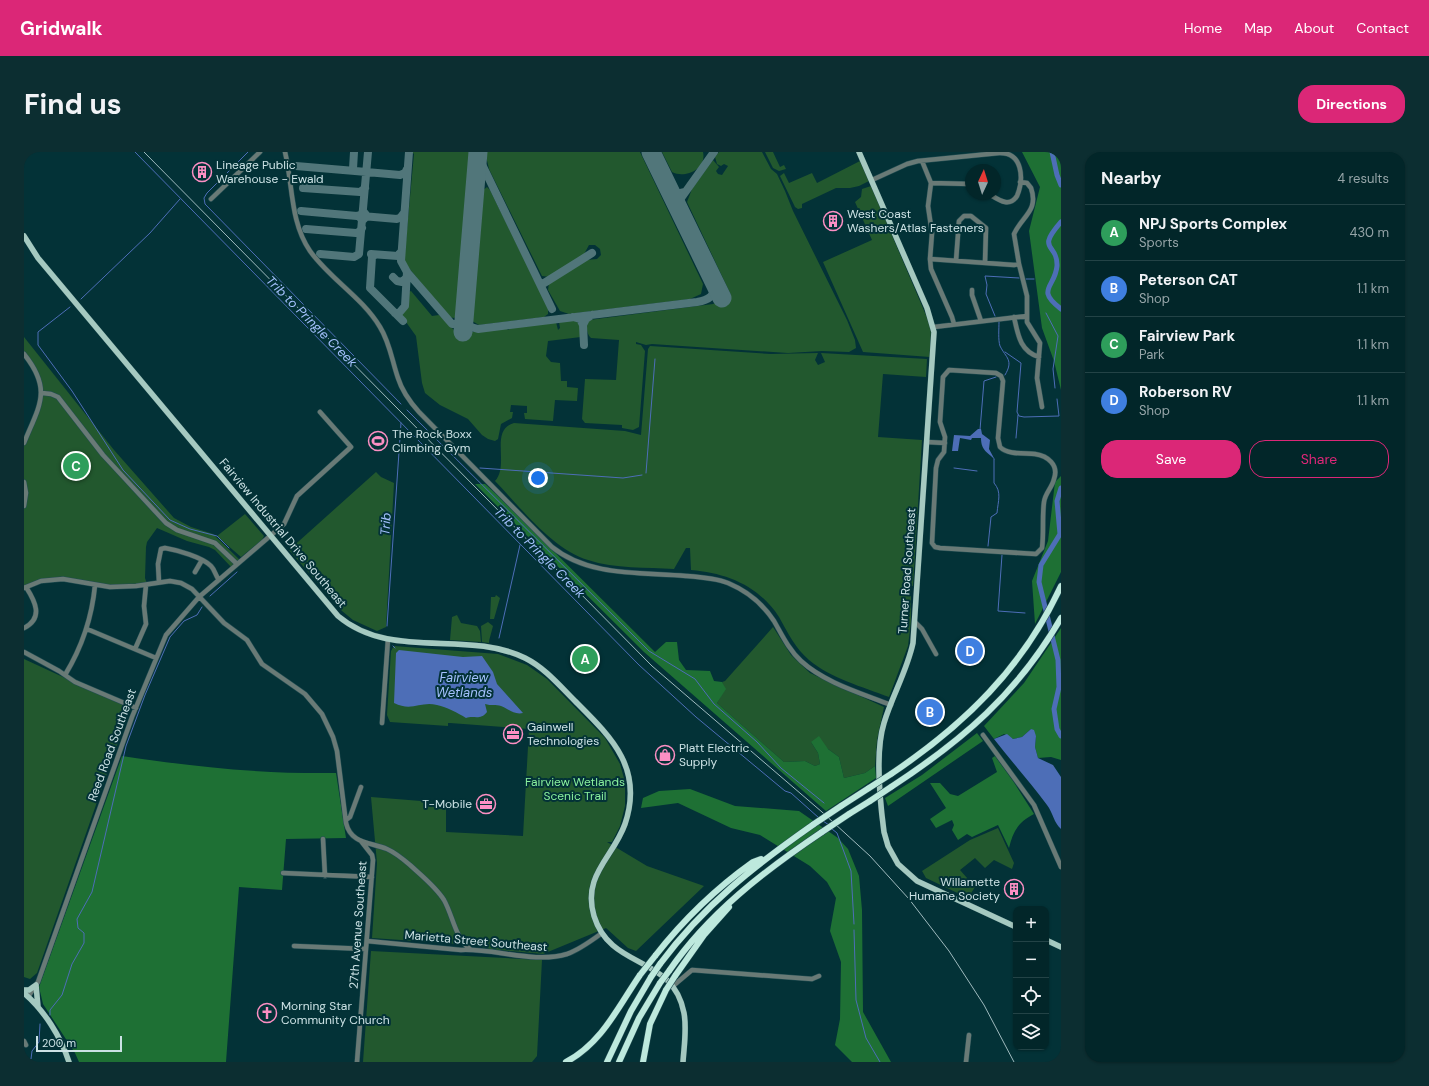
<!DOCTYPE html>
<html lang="en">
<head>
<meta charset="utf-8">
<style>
	body { margin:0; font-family:"DM Sans",sans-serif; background:#0c2e31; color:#f1f3f6 }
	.controls { position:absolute; right:12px; bottom:12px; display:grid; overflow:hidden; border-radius:8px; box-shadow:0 1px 3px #0004 }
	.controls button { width:36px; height:36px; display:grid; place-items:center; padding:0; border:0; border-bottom:1px solid #234346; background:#022629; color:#f1f3f6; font:20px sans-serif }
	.compass { position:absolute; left:941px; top:12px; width:36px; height:36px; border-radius:50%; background:#022629; box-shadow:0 1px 3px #0004; rotate:4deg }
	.scale { position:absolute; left:12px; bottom:10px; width:86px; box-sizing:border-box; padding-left:4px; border:2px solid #cce2e5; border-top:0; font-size:11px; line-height:14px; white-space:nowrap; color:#cce2e5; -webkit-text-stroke:3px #033237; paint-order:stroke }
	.you { position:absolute; left:514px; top:326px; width:14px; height:14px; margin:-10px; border:3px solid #fff; border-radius:50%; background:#1a73e8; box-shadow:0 0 0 6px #1a73e833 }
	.badge { display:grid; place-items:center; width:26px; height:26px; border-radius:50%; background:#db2777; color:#fff; font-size:13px; font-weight:700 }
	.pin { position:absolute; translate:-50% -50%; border:2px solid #fff; box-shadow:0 1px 4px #0006 }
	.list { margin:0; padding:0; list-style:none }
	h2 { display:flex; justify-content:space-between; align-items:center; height:52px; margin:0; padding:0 16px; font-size:17px }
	h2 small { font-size:13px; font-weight:400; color:#96a5a8 }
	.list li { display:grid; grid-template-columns:26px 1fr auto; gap:12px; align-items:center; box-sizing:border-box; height:56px; padding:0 16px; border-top:1px solid #234346 }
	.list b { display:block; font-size:15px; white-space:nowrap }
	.list p { margin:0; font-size:13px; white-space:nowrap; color:#96a5a8 }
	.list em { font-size:13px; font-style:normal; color:#96a5a8 }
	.actions { display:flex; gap:8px; padding:12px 16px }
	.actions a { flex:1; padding:9px 0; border:1px solid #db2777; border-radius:16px; text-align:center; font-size:14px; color:#db2777 }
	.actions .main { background:#db2777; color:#fff }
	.icon { flex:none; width:22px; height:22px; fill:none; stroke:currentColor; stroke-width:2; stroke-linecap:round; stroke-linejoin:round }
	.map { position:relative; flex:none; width:1037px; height:910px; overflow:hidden; border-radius:16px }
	header { display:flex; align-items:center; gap:24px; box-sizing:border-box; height:56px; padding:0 20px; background:#db2777; color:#fff }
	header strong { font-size:19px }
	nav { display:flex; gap:22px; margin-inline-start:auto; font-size:14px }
	.intro { display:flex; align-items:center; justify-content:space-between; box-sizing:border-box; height:96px; padding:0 24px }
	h1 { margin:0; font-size:28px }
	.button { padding:10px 18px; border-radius:16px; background:#db2777; color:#fff; font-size:14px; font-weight:700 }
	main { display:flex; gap:24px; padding:0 24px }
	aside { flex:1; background:#022629; border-radius:16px; box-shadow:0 1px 3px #0004 }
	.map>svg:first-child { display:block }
</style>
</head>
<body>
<header>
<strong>Gridwalk</strong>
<nav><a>Home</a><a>Map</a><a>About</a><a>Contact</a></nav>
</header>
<div class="intro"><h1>Find us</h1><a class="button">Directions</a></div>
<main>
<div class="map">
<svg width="1037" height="910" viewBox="0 0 1037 910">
	<rect width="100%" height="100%" fill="#033237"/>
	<path fill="#22582e" d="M 388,0 L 446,0 L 447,8 L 434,159 L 433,164 L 430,166 L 425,165 L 380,110 L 390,2 Z
		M 461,0 L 616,0 L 679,132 L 677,142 L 666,147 L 545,162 L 536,159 L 524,138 L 525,131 L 562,108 L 573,107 L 577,103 L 576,97 L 571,93 L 565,93 L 559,104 L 554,107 L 526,125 L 518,124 L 465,17 Z
		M 638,0 L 679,0 C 683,17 661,27 648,20 Z
		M 695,0 L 738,0 L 747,17 L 753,22 L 761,39 L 769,59 L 823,168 L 831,188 L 832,196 L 825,200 L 798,199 L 764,201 L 628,192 L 622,193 L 612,190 L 612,192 L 617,193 L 621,199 L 615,275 L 609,278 L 598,276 L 598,273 L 561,271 L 558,267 L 561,227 L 592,228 L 595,188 L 567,186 C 562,182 562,172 565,168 L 689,152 L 707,143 L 663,50 L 668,37 L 689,8 L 695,15 L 692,19 L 694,22 L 698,23 L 704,14 L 700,12 L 697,14 L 693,12 L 691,5 Z
		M 741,0 L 749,0 L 756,15 L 760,13 L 762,17 L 755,19 L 749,16 Z
		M 836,9 L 845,29 L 835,34 L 826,36 L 812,36 L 778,52 L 778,56 L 774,57 L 771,55 L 756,24 L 760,21 L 765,31 L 788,21 L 793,31 Z
		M 847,34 L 907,175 L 906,205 L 839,200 L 799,110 L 848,88 L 831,50 L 837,45 L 838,37 Z
		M 463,35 L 466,38 L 524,156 L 524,162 L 520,165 L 455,173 L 448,169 L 458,39 Z
		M 387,139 L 408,164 L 415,163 L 431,179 L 449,180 L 482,176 L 484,178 L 487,176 L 532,170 L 534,178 L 536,176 L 535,170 C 551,168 557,165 557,185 L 524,189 L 522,204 L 527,210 L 536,211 L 537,229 L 543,229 L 543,235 L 554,236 L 553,249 L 531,248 L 529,269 L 501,267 L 500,261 L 503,261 L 503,254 L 487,253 L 486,260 L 489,260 L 488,266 L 477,272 L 474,287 L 471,289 L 464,287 L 458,283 L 444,267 L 416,253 L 401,241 L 398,231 L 392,184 L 377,163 L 382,155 L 383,141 Z
		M 0,185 L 90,298 L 150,366 L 167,375 L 189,382 L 217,409 L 208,416 L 191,398 L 185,395 L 163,389 L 133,376 L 123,390 L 122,395 L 121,426 L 123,432 L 105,435 L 28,427 L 0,436 L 0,291 L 13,262 L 17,235 L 0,202 Z
		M 626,194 L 747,202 L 794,201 L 791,208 L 794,213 L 801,210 L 797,201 L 903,207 L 902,225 L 859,222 L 854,285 L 898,288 L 889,434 L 887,434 L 887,469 L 884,494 L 865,545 C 839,535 806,526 785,508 C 771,496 764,481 755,465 C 735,434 703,421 667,418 L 666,396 L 662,396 L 650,417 C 623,415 591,417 564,408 C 528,397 497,356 471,329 C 486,313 465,278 490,271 L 601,279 L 617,283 L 624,197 Z
		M 352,320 L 357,325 L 370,331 L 362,475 L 353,479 L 329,468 L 318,459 L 265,398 Z
		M 221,362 L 240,384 L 238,388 L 217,405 L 193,384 Z
		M 472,443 L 476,446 L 470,467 L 466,467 L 467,445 L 471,445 Z
		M 433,463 L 437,471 L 453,474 L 456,479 L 457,490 L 426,488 L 428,465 Z
		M 464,470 L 469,474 L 465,489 L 465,491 L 458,490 L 457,474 Z
		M 749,475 L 767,503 L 786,521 L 860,555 L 853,588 L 851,614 L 841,621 L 820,626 L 815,605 L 804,597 L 787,590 L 794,601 L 796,612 L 791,614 L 781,609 L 760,610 L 693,551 L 701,537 L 698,530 L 701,529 Z
		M 370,494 L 474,502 L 503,513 L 523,527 L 581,586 L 596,612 L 601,630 L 601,654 L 596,674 L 588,690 L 583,690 L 623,714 L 680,734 L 612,799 L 604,796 L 582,776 L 519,802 L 466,797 L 449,793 L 348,786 L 353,711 L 347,645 L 422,651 L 422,680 L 499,684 L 505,577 L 426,571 L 424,571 L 424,574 L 366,570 L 363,563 L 367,499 Z
		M 0,507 L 106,556 L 13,821 L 6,827 L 0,825 Z
		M 974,676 L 990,711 L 988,717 L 970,708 L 961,716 L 951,706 L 936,718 L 951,735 L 944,746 L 902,726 L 898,719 L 946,688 Z
		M 347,799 L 518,808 L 513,904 L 508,910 L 339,910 Z"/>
	<path fill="#1e7034" d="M 998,0 L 1037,0 L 1037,238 L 1030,209 L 1018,176 L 1005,79 L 1016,35 Z
		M 1037,324 L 1037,420 L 1011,472 L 1008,429 L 1024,389 L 1031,330 Z
		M 451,332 L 461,332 L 472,342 L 631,500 L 642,490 L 653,490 L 655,508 L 662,518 L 686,519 L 690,529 L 698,530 L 702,537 L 693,551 L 760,610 L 781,609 L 791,614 L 796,612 L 794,601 L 787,590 L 795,584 L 804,597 L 815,605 L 820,626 L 841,621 L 851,614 L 852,626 L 802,659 L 620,500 Z
		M 1037,476 L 1037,608 L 1027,605 L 1014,606 L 1011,595 L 1012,584 L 1007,577 L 998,585 L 989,587 L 980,582 L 970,587 L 960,574 L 1000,531 Z
		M 953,581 L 959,589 L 864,654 L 861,646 L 898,623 Z
		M 98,604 C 171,615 238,622 312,621 L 322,686 L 262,687 L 258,738 L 215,735 L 202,910 L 55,910 L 51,901 L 19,852 L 15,835 Z
		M 971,604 L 989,629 L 1010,662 C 994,670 989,680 985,696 L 974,673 L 948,685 L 943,682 L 934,688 L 928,678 L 930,673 L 928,668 L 912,676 L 906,667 L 922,656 L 906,631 L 916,631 L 926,642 L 934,644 L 973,620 L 968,606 Z
		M 666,637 L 711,654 L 775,659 L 814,686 L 824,697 L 835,724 L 838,758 L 839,860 L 867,910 L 828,910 L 811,893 L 816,867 L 817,810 L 806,779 L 812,746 L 803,730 L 786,714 L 736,683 L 707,676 L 654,651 L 617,656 L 619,646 L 635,639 Z"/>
	<path fill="#4d6eb7" d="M 954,277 L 957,277 L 958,282 L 966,288 L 965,297 L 971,308 C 964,300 957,299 957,286 L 948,286 L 947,288 L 936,286 L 934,299 L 928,299 L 930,283 L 946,284 Z
		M 375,498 L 439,505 L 458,504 L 469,520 L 473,532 L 499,561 C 490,563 485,557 477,554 C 472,552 467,554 461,552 L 463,560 C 456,569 450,563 442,566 C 434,561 423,555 413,553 C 396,549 388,560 370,551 L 372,501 Z
		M 1007,577 L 1010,578 L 1012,584 L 1011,595 L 1014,606 L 1029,613 L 1037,625 L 1037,677 C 1030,671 1029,661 1023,653 C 1006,630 987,609 970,587 L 983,582 L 989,587 L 998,585 Z"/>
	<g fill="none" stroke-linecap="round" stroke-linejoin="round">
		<path stroke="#4d6eb7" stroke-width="1" d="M 111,0 L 615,513 L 672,565 L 761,639 L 767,641 L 795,666
			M 224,0 L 183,41 L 180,46 L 181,52 L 377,252
			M 1002,127 L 1010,127
			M 57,147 L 126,81 L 156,47
			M 46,155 L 14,180 L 14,193 L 48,239 L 99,318 L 146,368 L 166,377 L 193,384 L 205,396
			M 1022,161 L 1034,184 L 1029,217 L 1031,236
			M 971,164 L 962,142 L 963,133 L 961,124 L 995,126
			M 975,170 C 975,177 974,188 976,194 C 982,206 990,208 981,223
			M 981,200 L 997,211 L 993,260 L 995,264 L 1000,265 L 1035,264 L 1033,247
			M 383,258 L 625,499 L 671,527 L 690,552 L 733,590 L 757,616 L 800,651
			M 956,278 L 960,229 L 972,225
			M 992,286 L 994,263
			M 456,316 L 599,326 L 618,323
			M 930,316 L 953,319
			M 622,321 L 631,207
			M 964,394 L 967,365 L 973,361 C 974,349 978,340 970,331 L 970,307
			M 978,403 L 974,459 L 1001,461
			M 186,444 L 213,420
			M 363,474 L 377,271
			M 475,486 L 496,393
			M 369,494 L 371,496
			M 799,669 L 805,673
			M 808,677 L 813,681 L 827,719 L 830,772
			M 830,778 L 832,848 L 842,886 L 856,910
			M 26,863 L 26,858 L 38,843 L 48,812 L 60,791 L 60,781 L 54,776 L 53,767 L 68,740 L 102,594 L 121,543 L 146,485 L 160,469 L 173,463 L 178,455
			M 2,910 L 7,907 L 8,899 L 15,890 L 16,872"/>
		<path stroke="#4d6eb7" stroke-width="5" d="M 1028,0 L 1033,23 L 1037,33
			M 1037,70 C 1011,100 1034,90 1033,114 C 1031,136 1011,137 1037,157
			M 1037,336 L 1033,349 L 1036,382 L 1017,413 L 1015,430 L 1034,508 L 1035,535 L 1030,557 L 1033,577 L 1037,584"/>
		<path stroke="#51767a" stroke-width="8" d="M 330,0 L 329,17 L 331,19 L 376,23 L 381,21 L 383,17
			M 385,0 L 377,109 L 383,120 L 428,172 L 434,172 L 440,166 L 447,175 L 454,177 L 673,150 C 685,148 691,144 691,132
			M 452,0 L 528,157
			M 272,14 L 331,19
			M 279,36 L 336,40 L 341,36
			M 645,38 L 652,42 L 661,40
			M 655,57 L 655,49 L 690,0
			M 277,59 L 333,64 L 337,63 L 339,59 L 343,64 L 338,69 L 336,65 L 333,64
			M 338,64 L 373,67 L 377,65 L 380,61
			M 282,77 L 332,81 L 335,80 L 338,76
			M 296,102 L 330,105 L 335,102 L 344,0
			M 347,102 L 374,104 L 376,101
			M 351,103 L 348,105 L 346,136 L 379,169
			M 369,125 L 373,129 L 378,130 L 383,125
			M 517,133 L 568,101
			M 371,161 L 375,161 L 381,154 L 383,120
			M 549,165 L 556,167 L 559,173 L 562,167 L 568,163
			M 559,173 L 560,193"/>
		<path stroke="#51767a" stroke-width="19" d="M 627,0 L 698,146
			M 439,180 L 454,0"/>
		<defs>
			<path id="minor" d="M 261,0 C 269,33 266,70 286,99 C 306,127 338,145 356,175 C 366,191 368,209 374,226 C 378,239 386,250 395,260 L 528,395 C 565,425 617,420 662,424 C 676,425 691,426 704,431 C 723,439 739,452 750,469 C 758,483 765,498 777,509 C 801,531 837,541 867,553
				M 898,9 L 907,31 L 947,32
				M 848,28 L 883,12 L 894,9 L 975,1 C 999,0 1000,27 993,44 C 985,56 975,48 965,42
				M 907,31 L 904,54 L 908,81 L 906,107 L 990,113 L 995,112 L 990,82 C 998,64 1015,59 1007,36 L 1003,31 L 996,30
				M 187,47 L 236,0
				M 906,107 L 907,117 L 928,165 L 930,172
				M 932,109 L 935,69 L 940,64 L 947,64 L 962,76 L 961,111
				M 948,138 L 948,143 L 957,169
				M 1003,164 L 1003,170 L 1016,191 L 1013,226 L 1018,255
				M 990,165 C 994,183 996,199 1015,205
				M 910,175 L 1003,164 L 1003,144 L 995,112
				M 0,202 C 29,238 15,254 0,291
				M 925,218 L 972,221 L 977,224 L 979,229 L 974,286 L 976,295 C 984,303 1000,301 1011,302 C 1024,304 1035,313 1030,327 C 1028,336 1021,341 1020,350 C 1018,365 1020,381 1018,396 L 1012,402 L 916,396 L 911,395 L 908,391 L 912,316 L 914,308 L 920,300 L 921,285 L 916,270 L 919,225 Z
				M 18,241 L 27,242 L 34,245 L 79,303 L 142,371 L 153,378 L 191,391 L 213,412
				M 903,290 L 921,291
				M 0,330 L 2,341 L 0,354
				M 171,420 L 178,408
				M 135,430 L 134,412 L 137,397 L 141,396 C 153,398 178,405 187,414 C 191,418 191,423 195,428
				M 0,436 L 17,429 L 39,427 L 86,435 L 112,434 L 146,429 L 157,431 L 168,437 L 200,471 L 223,488 L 238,512 L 281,542 L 298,562 L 309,585 L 313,599 L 322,671 C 327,692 346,690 363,697 C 372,701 379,707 386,713 C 398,724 412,735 420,748 C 429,764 431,786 446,797
				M 891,470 L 898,477 L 912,502
				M 0,476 C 20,466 11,449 2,435
				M 63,477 L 132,506
				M 111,497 L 122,472 L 120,454 L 122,433
				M 0,500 L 35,519 L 51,530 L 112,556
				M 41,523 C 58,495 68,466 71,433
				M 358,571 L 364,487
				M 959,583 L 1010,653 L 1037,715
				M 322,668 L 326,665 L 337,635
				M 299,687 L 301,724
				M 259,721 L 348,725
				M 343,789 L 437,798 C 470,796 510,812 543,802 C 555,798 567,789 578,781
				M 270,794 L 342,797
				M 649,834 L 668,818 L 788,827 L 795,824
				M 4,845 L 14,830 L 108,565 L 142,483 L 175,445 L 260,372 L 273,344 L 327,295 L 296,260
				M 0,889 L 2,893
				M 333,910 L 349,708 L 348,703 L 337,689
				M 942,910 L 945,883"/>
			<path id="major" d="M 835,0 L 903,156 L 910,180 L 889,491 C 883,519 868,544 860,571 C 851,600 856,650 860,680 L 864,694 L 874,712 L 893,729 L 992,775
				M 0,84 L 14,106 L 314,464 C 367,509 442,477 501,506 C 521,516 535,533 551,549 C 587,585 620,616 601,672 C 589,706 558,723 570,764 C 587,819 649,802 660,861 C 663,877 660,894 659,910
				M 1022,788 L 1037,795
				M 12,833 L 14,855
				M 0,838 L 5,838 L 12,833
				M 0,841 C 20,858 37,885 45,910"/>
			<path id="highway" d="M 867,622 C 940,573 999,516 1037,434
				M 867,635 C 939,588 993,542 1037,466
				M 817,654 L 845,636
				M 825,662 L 846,649
				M 631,804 C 660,767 691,737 729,710 L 737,707
				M 636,812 C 680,753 730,714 790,672
				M 645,819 C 685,761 740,719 798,680
				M 651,824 L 680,783 L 705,755
				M 542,910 C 578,891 594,855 616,823
				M 583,910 L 607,859 L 627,825
				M 595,910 L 615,866 L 636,831
				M 619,910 L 626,872 L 642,838"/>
		</defs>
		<use href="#minor" stroke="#234e53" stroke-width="5.5"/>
		<use href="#major" stroke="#234e53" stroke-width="6"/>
		<use href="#highway" stroke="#234e53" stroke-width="7"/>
		<use href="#minor" stroke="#697a76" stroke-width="4.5"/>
		<use href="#major" stroke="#a5c9c0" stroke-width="5.5"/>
		<use href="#highway" stroke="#bde9dd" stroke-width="6"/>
		<path stroke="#9fbabe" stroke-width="1" d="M 120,0 L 628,514 L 798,660 L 846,704 L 885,747 L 925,799 L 960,853 L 990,910"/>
		<defs>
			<path id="highway-bridge" d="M 845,636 L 867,622
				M 846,649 L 867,635
				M 790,672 L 817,654
				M 798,680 L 825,662
				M 616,823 L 631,804
				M 627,825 L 636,812
				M 636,831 L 645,819
				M 642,838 L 651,824"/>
		</defs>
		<use href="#highway-bridge" stroke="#234e53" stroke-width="7" stroke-linecap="butt"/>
		<use href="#highway-bridge" stroke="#bde9dd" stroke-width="6"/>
	</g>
	<defs>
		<symbol id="building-ring" viewBox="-11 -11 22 22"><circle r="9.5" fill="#033237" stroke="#fc8fc3" stroke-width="1.5"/><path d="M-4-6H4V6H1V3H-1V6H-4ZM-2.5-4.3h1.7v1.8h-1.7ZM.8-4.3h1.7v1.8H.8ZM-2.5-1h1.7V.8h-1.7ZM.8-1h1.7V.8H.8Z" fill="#fc8fc3"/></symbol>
		<symbol id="stadium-ring" viewBox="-11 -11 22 22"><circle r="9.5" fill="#033237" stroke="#fc8fc3" stroke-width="1.5"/><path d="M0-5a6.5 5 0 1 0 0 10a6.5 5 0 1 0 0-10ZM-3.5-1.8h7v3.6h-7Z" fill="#fc8fc3"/></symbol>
		<symbol id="office-ring" viewBox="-11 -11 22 22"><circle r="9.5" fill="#033237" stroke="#fc8fc3" stroke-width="1.5"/><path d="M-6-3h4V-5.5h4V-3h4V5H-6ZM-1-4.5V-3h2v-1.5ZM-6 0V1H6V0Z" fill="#fc8fc3"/></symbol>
		<symbol id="shop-ring" viewBox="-11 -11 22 22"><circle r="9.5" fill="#033237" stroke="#fc8fc3" stroke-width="1.5"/><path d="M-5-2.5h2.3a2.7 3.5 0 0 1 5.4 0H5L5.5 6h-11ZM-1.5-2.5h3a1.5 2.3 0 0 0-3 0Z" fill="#fc8fc3"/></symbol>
		<symbol id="church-ring" viewBox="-11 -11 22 22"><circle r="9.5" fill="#033237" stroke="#fc8fc3" stroke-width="1.5"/><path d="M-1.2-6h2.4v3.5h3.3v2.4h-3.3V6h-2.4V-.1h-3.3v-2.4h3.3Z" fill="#fc8fc3"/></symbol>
	</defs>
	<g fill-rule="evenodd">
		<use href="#building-ring" x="167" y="9" width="22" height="22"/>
		<use href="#building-ring" x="798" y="58" width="22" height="22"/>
		<use href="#stadium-ring" x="343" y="278" width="22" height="22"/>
		<use href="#office-ring" x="478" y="571" width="22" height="22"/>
		<use href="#shop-ring" x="630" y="592" width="22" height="22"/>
		<use href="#office-ring" x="451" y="641" width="22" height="22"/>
		<use href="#building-ring" x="979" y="726" width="22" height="22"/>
		<use href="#church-ring" x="232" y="850" width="22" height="22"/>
	</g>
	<g text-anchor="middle" stroke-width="4" stroke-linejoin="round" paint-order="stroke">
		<g font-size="12" fill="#cce2e5" stroke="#033237" text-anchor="start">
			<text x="192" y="17">Lineage Public<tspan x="192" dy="14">Warehouse - Ewald</tspan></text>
			<text x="823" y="66">West Coast<tspan x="823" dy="14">Washers/Atlas Fasteners</tspan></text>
			<text x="368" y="286">The Rock Boxx<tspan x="368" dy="14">Climbing Gym</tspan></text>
			<text x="503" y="579">Gainwell<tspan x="503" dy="14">Technologies</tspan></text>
			<text x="655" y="600">Platt Electric<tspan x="655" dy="14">Supply</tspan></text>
			<text x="448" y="656" text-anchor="end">T-Mobile</text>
			<text x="976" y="734" text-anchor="end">Willamette<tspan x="976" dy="14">Humane Society</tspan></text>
			<text x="257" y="858">Morning Star<tspan x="257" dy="14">Community Church</tspan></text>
		</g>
		<g font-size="12" fill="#cce2e5" stroke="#033237">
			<text transform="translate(259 381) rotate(50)" y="4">Fairview Industrial Drive Southeast</text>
			<text transform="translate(883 419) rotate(-86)" y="4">Turner Road Southeast</text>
			<text transform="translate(88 593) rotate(-70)" y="4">Reed Road Southeast</text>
			<text transform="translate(334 773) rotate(-86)" y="4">27th Avenue Southeast</text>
			<text transform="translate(452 789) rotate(5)" y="4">Marietta Street Southeast</text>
		</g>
		<g font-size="12" fill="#8af09d" stroke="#033237">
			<text x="551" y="634">Fairview Wetlands<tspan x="551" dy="14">Scenic Trail</tspan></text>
		</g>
		<g font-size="13" font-style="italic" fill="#a4c1fd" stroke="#033237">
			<text transform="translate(288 169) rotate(45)" y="5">Trib to Pringle Creek</text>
			<text transform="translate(361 372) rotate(-86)" y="5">Trib</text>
			<text transform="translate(516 400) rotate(45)" y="5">Trib to Pringle Creek</text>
			<text x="440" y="530">Fairview<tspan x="440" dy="15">Wetlands</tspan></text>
		</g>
	</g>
</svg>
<div class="controls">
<button>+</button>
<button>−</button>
<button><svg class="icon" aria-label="locate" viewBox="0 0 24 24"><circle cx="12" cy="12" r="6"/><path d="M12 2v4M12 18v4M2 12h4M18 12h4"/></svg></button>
<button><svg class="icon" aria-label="layers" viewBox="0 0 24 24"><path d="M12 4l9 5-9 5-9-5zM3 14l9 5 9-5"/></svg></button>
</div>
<svg class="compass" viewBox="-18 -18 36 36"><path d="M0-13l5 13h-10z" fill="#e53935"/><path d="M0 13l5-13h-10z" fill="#96a5a8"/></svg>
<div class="scale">200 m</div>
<div class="you"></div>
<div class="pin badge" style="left:561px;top:507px;background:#2e9e5b">A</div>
<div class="pin badge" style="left:906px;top:560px;background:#3f7fe0">B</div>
<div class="pin badge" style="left:52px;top:314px;background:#2e9e5b">C</div>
<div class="pin badge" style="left:946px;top:499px;background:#3f7fe0">D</div>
</div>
<aside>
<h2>Nearby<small>4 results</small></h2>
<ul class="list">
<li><span class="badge" style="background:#2e9e5b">A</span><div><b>NPJ Sports Complex</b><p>Sports</p></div><em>430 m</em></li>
<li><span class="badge" style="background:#3f7fe0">B</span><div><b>Peterson CAT</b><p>Shop</p></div><em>1.1 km</em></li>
<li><span class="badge" style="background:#2e9e5b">C</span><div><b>Fairview Park</b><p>Park</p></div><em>1.1 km</em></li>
<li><span class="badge" style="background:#3f7fe0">D</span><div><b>Roberson RV</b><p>Shop</p></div><em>1.1 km</em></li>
</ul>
<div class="actions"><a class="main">Save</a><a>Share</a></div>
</aside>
</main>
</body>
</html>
